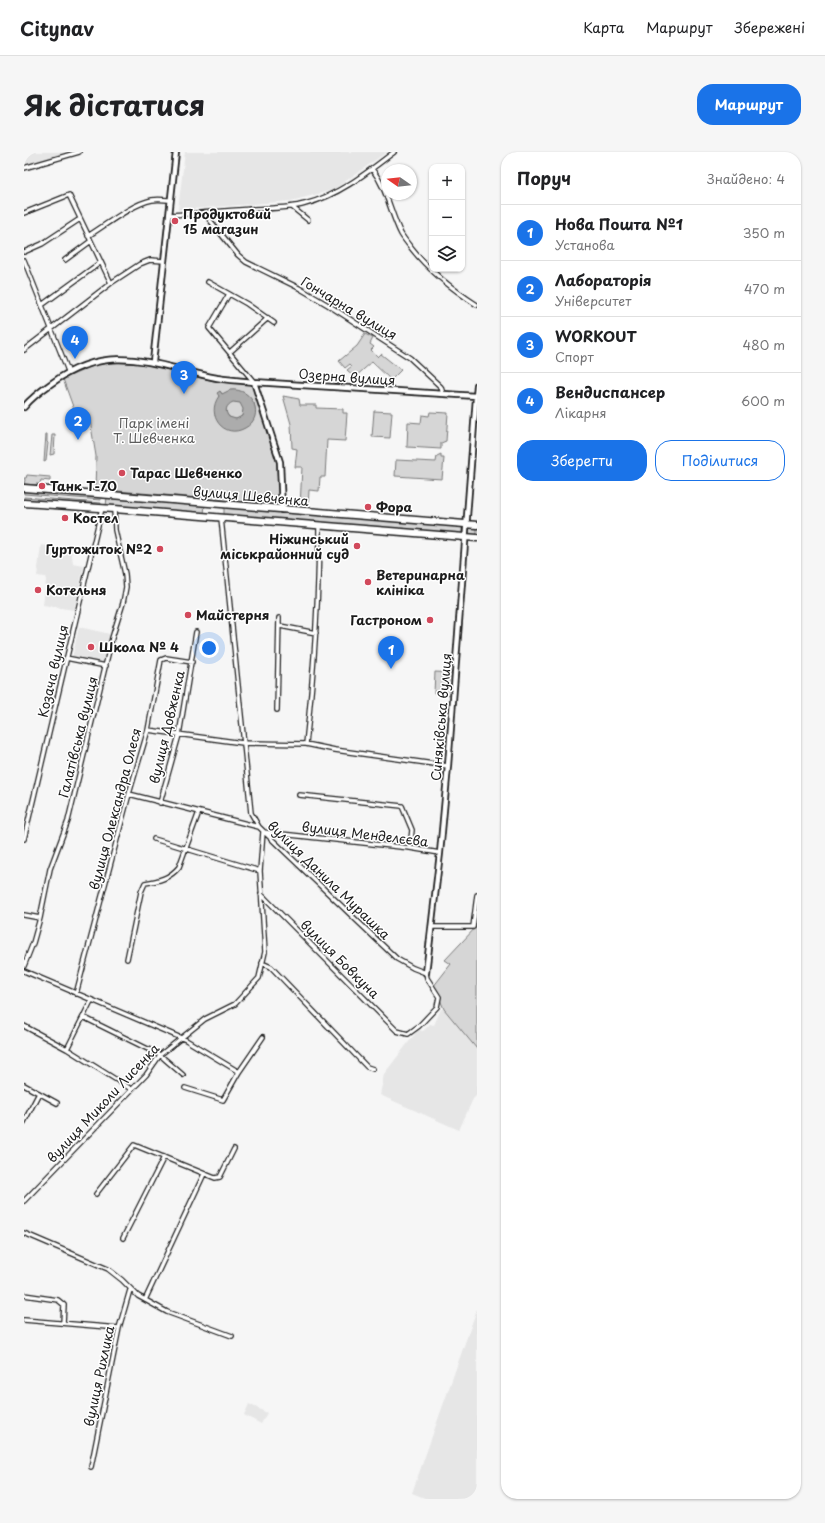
<!DOCTYPE html>
<html lang="uk">
<head>
<meta charset="utf-8">
<style>
	body { margin:0; font-family:"Playpen Sans",sans-serif; background:#f6f6f6; color:#202124 }
	.controls { position:absolute; right:12px; top:12px; display:grid; overflow:hidden; border-radius:8px; box-shadow:0 1px 3px #0004 }
	.controls button { width:36px; height:36px; display:grid; place-items:center; padding:0; border:0; border-bottom:1px solid #e0e0e0; background:#fff; color:#202124; font:20px sans-serif }
	.compass { position:absolute; left:357px; top:12px; width:36px; height:36px; border-radius:50%; background:#fff; box-shadow:0 1px 3px #0004; rotate:284deg }
	.you { position:absolute; left:185px; top:496px; width:14px; height:14px; margin:-10px; border:3px solid #fff; border-radius:50%; background:#1a73e8; box-shadow:0 0 0 6px #1a73e833 }
	.badge { display:grid; place-items:center; width:26px; height:26px; border-radius:50%; background:#1a73e8; color:#fff; font-size:13px; font-weight:700 }
	.pin { position:absolute; translate:-50% -33px; filter:drop-shadow(0 1px 2px #0008) }
	.pin::after { content:''; position:absolute; top:21px; width:14px; height:12px; background:inherit; clip-path:polygon(0 0,100% 0,50% 100%) }
	.list { margin:0; padding:0; list-style:none }
	h2 { display:flex; justify-content:space-between; align-items:center; height:52px; margin:0; padding:0 16px; font-size:17px }
	h2 small { font-size:13px; font-weight:400; color:#757577 }
	.list li { display:grid; grid-template-columns:26px 1fr auto; gap:12px; align-items:center; box-sizing:border-box; height:56px; padding:0 16px; border-top:1px solid #e0e0e0 }
	.list b { display:block; font-size:15px; white-space:nowrap }
	.list p { margin:0; font-size:13px; white-space:nowrap; color:#757577 }
	.list em { font-size:13px; font-style:normal; color:#757577 }
	.actions { display:flex; gap:8px; padding:12px 16px }
	.actions a { flex:1; padding:9px 0; border:1px solid #1a73e8; border-radius:16px; text-align:center; font-size:14px; color:#1a73e8 }
	.actions .main { background:#1a73e8; color:#fff }
	.icon { flex:none; width:22px; height:22px; fill:none; stroke:currentColor; stroke-width:2; stroke-linecap:round; stroke-linejoin:round }
	.map { position:relative; flex:none; width:453px; height:1347px; overflow:hidden; border-radius:16px }
	header { display:flex; align-items:center; gap:24px; box-sizing:border-box; height:56px; padding:0 20px; background:#fff; border-bottom:1px solid #e0e0e0 }
	header strong { font-size:19px }
	nav { display:flex; gap:22px; margin-inline-start:auto; font-size:14px }
	.intro { display:flex; align-items:center; justify-content:space-between; box-sizing:border-box; height:96px; padding:0 24px }
	h1 { margin:0; font-size:28px }
	.button { padding:10px 18px; border-radius:16px; background:#1a73e8; color:#fff; font-size:14px; font-weight:700 }
	main { display:flex; gap:24px; padding:0 24px }
	aside { flex:1; background:#fff; border-radius:16px; box-shadow:0 1px 3px #0004 }
	.map>svg:first-child { display:block }
</style>
</head>
<body>
<header>
<strong>Citynav</strong>
<nav><a>Карта</a><a>Маршрут</a><a>Збережені</a></nav>
</header>
<div class="intro"><h1>Як дістатися</h1><a class="button">Маршрут</a></div>
<main>
<div class="map">
<svg width="453" height="1347" viewBox="0 0 453 1347">
	<rect width="100%" height="100%" fill="#f6f6f6"/>
	<filter id="ink" filterUnits="userSpaceOnUse"><feTurbulence type="fractalNoise" baseFrequency=".025" numOctaves="2"/><feDisplacementMap in="SourceGraphic" scale="8" xChannelSelector="R" yChannelSelector="G"/><feConvolveMatrix kernelMatrix="1 2 1 2 8 2 1 2 1" color-interpolation-filters="sRGB"/></filter>
	<g filter="url(#ink)">
		<path fill="#e6e6e6" d="M 0,0 L 37,0 L 38,4 L 2,12 L 0,11 Z
			M 161,0 L 363,0 L 309,38 L 267,49 L 154,58 Z
			M 17,393 L 47,397 L 49,412 L 60,414 L 50,458 L 19,453 L 22,428 L 21,425 L 13,424 Z
			M 55,475 L 86,482 L 80,511 L 48,506 Z
			M 417,857 L 420,857 L 453,897 L 453,943 L 449,947 L 435,978 L 356,943 L 360,922 L 394,878 L 399,879 L 406,872 L 410,873 Z
			M 453,1157 L 453,1347 L 403,1347 L 388,1341 Z
			M 225,1252 L 243,1261 L 237,1272 L 220,1263 Z"/>
		<path fill="#d6d6d6" stroke="#797979" fill-rule="evenodd" d="M 341,182 L 349,186 L 346,192 L 350,195 L 347,198 L 354,205 L 357,202 L 377,218 L 367,228 L 348,210 L 331,225 L 323,218 L 328,214 L 326,212 L 321,216 L 315,209 L 333,194 Z
			M 87,210 L 121,212 L 190,229 L 229,232 C 239,262 253,293 255,325 C 256,334 255,344 255,353 L 71,337 L 72,304 L 65,262 L 52,263 L 39,227 L 74,212 ZM 196,239 L 198,242 L 230,251 C 232,259 231,265 226,272 L 191,264 Z
			M 259,244 L 275,247 L 276,253 L 292,253 L 292,256 L 319,257 L 319,261 L 323,261 L 321,289 L 303,288 L 301,325 L 296,325 L 295,339 L 285,338 L 284,356 L 276,355 L 278,315 L 271,315 L 273,297 L 268,296 L 267,272 Z
			M202 258a9 9 0 1 1 18 0a9 9 0 1 1-18 0Z
			M 350,259 L 368,260 L 366,286 L 348,285 Z
			M 406,260 L 424,261 L 422,289 L 417,291 L 417,297 L 383,295 L 384,270 L 397,271 L 398,263 L 405,264 Z
			M 22,282 L 23,282 L 23,290 L 24,291 L 22,309 L 20,310 Z
			M 28,283 L 31,283 L 30,302 L 26,303 Z
			M 417,302 L 417,306 L 420,306 L 418,327 L 371,324 L 372,308 L 412,310 L 413,304 Z
			M 3,323 L 26,325 L 26,329 L 17,328 L 16,332 L 12,332 L 12,333 L 0,332 L 1,328 L 0,326 L 2,326 Z
			M 0,338 L 77,344 L 77,348 L 0,342 Z
			M 83,344 L 181,352 L 180,362 L 82,355 Z
			M 0,345 L 77,351 L 76,355 L 0,349 Z
			M 200,354 L 438,373 L 438,382 L 200,364 Z
			M 445,374 L 453,375 L 453,384 L 444,383 Z
			M 411,520 L 430,521 L 428,543 L 410,541 Z
			M 453,774 L 453,897 L 420,857 L 415,845 L 409,835 L 427,812 L 421,808 Z"/>
		<path fill="#acacac" stroke="#727272" fill-rule="evenodd" d="M 206,238 C 229,235 242,265 221,276 C 200,288 181,263 195,244 L 193,241 L 196,239 L 198,242 ZM 209,250 L 216,251 L 219,257 L 218,264 L 212,267 L 205,265 C 200,259 202,253 209,250 Z"/>
		<g fill="none" stroke-linecap="round" stroke-linejoin="round">
			<defs>
				<path id="minor" d="M 0,16 L 55,0
					M 348,17 C 363,36 366,60 377,82 C 380,87 384,92 388,97 C 406,120 428,137 453,153
					M 268,55 L 284,68
					M 0,61 L 45,43 L 87,131
					M 181,62 L 214,103 L 222,110 L 275,136 L 304,153 L 386,206 L 417,235 L 419,242
					M 145,63 C 172,62 199,59 227,57 C 245,56 264,57 281,52 C 314,44 344,20 370,0
					M 64,84 C 82,73 108,52 128,48 C 134,47 140,48 147,48
					M 0,100 L 18,92 L 56,67
					M 0,108 L 44,219
					M 41,108 L 67,89
					M 184,130 L 223,152 L 250,171
					M 205,142 L 185,176 L 230,230
					M 18,153 L 77,110
					M 0,198 L 87,131 L 116,112 L 126,108 L 140,109
					M 206,200 L 244,166
					M 197,366 L 227,661 L 235,675 L 373,807 L 389,816 L 402,821 L 403,826 L 415,845 L 413,855 L 395,874 L 384,882 L 373,879 L 237,742
					M 256,474 L 292,481
					M 42,506 L 82,514
					M 253,558 L 255,466
					M 124,578 L 219,591 L 282,592 L 311,598 L 424,614
					M 282,592 C 290,519 295,447 295,373
					M 105,642 L 235,675
					M 275,643 L 378,654 L 388,678 L 386,696
					M 136,651 L 155,583 L 172,480
					M 0,687 L 78,356
					M 130,687 L 236,719
					M 0,763 L 16,766
					M 407,775 L 449,775 L 453,743
					M 103,807 L 117,740 L 121,731 C 135,729 146,726 155,715 L 175,660
					M 238,811 L 247,815 L 343,915 L 349,917
					M 0,814 L 9,791 L 16,766 L 26,717 L 44,669 L 88,486 L 99,451 L 102,435 L 101,422 L 91,378 L 90,357
					M 0,819 L 162,888 L 215,920
					M 52,842 L 105,642 L 124,578 L 137,508 L 142,506 L 168,510
					M 59,865 L 136,903 L 159,923
					M 0,874 L 43,897 L 107,937
					M 43,897 L 67,849
					M 0,933 L 33,951
					M 161,936 L 199,948 L 215,920 L 239,885
					M 0,970 L 15,941
					M 72,1042 L 110,993 L 191,1026 L 196,1025 L 210,997
					M 0,1049 L 122,923 L 136,903 L 181,867 L 211,852 L 235,826 L 241,800 L 236,719 L 239,680 L 386,696 L 416,701
					M 0,1081 L 84,1117 L 98,1128 L 114,1144 L 143,1160 L 208,1184
					M 99,1086 L 140,1005
					M 0,1143 L 34,1148 L 40,1153 L 39,1171
					M 121,1148 L 180,1022
					M 0,1168 L 95,1176
					M 67,1315 L 95,1176 L 106,1138"/>
				<path id="tertiary" d="M 129,210 L 152,0
					M 230,230 L 452,244
					M 0,255 C 8,245 18,238 28,231 C 87,188 131,214 193,226 C 205,228 218,229 230,230 L 256,310 L 258,358
					M 402,821 L 416,701 L 424,614 L 453,233"/>
				<path id="primary" d="M 0,336 L 453,373
					M 0,351 L 90,357 L 453,386"/>
			</defs>
			<use href="#minor" stroke="#1c1c1c" stroke-width="6"/>
			<use href="#tertiary" stroke="#1c1c1c" stroke-width="8"/>
			<use href="#primary" stroke="#1c1c1c" stroke-width="9"/>
			<use href="#minor" stroke="#fff" stroke-width="3.5"/>
			<use href="#tertiary" stroke="#fff" stroke-width="4.5"/>
			<use href="#primary" stroke="#fff" stroke-width="6"/>
		</g>
	</g>
	<g fill="#d1495b" stroke="#fff" stroke-width="1.5">
		<circle cx="151" cy="69" r="4"/>
		<circle cx="98" cy="321" r="4"/>
		<circle cx="18" cy="334" r="4"/>
		<circle cx="344" cy="355" r="4"/>
		<circle cx="41" cy="366" r="4"/>
		<circle cx="333" cy="394" r="4"/>
		<circle cx="136" cy="397" r="4"/>
		<circle cx="344" cy="430" r="4"/>
		<circle cx="14" cy="438" r="4"/>
		<circle cx="164" cy="463" r="4"/>
		<circle cx="406" cy="468" r="4"/>
		<circle cx="67" cy="495" r="4"/>
	</g>
	<g text-anchor="middle" stroke-width="3" stroke-linejoin="round" paint-order="stroke">
		<g font-size="13" font-weight="bold" fill="#1c1c1c" stroke="#fff" text-anchor="start">
			<text x="159" y="67">Продуктовий<tspan x="159" dy="15">15 магазин</tspan></text>
			<text x="106" y="326">Тарас Шевченко</text>
			<text x="26" y="339">Танк Т-70</text>
			<text x="352" y="360">Фора</text>
			<text x="49" y="371">Костел</text>
			<text x="325" y="392" text-anchor="end">Ніжинський<tspan x="325" dy="15">міськрайонний суд</tspan></text>
			<text x="128" y="402" text-anchor="end">Гуртожиток №2</text>
			<text x="352" y="428">Ветеринарна<tspan x="352" dy="15">клініка</tspan></text>
			<text x="22" y="443">Котельня</text>
			<text x="172" y="468">Майстерня</text>
			<text x="398" y="473" text-anchor="end">Гастроном</text>
			<text x="75" y="500">Школа № 4</text>
		</g>
		<g font-size="13" fill="#1c1c1c" stroke="#fff">
			<text transform="translate(325 156) rotate(31)" y="5">Гончарна вулиця</text>
			<text transform="translate(323 225) rotate(4)" y="5">Озерна вулиця</text>
			<text transform="translate(227 344) rotate(5)" y="5">вулиця Шевченка</text>
			<text transform="translate(29 519) rotate(-77)" y="5">Козача вулиця</text>
			<text transform="translate(417 565) rotate(-85)" y="5">Синяківська вулиця</text>
			<text transform="translate(143 575) rotate(-77)" y="5">вулиця Довженка</text>
			<text transform="translate(54 585) rotate(-76)" y="5">Галатівська вулиця</text>
			<text transform="translate(91 657) rotate(-75)" y="5">вулиця Олександра Олеся</text>
			<text transform="translate(341 682) rotate(7)" y="5">вулиця Менделєєва</text>
			<text transform="translate(305 728) rotate(44)" y="5">вулиця Данила Мурашка</text>
			<text transform="translate(316 807) rotate(45)" y="5">вулиця Бовкуна</text>
			<text transform="translate(79 951) rotate(-47)" y="5">вулиця Миколи Лисенка</text>
			<text transform="translate(75 1224) rotate(-78)" y="5">вулиця Рихлика</text>
		</g>
		<g font-size="13" fill="#5d5d5d" stroke="#fff">
			<text x="130" y="276">Парк імені<tspan x="130" dy="15">Т. Шевченка</tspan></text>
		</g>
	</g>
</svg>
<div class="controls">
<button>+</button>
<button>−</button>
<button><svg class="icon" aria-label="layers" viewBox="0 0 24 24"><path d="M12 4l9 5-9 5-9-5zM3 14l9 5 9-5"/></svg></button>
</div>
<svg class="compass" viewBox="-18 -18 36 36"><path d="M0-13l5 13h-10z" fill="#e53935"/><path d="M0 13l5-13h-10z" fill="#757577"/></svg>
<div class="you"></div>
<div class="pin badge" style="left:367px;top:517px">1</div>
<div class="pin badge" style="left:54px;top:288px">2</div>
<div class="pin badge" style="left:160px;top:242px">3</div>
<div class="pin badge" style="left:51px;top:207px">4</div>
</div>
<aside>
<h2>Поруч<small>Знайдено: 4</small></h2>
<ul class="list">
<li><span class="badge">1</span><div><b>Нова Пошта №1</b><p>Установа</p></div><em>350 m</em></li>
<li><span class="badge">2</span><div><b>Лабораторія</b><p>Університет</p></div><em>470 m</em></li>
<li><span class="badge">3</span><div><b>WORKOUT</b><p>Спорт</p></div><em>480 m</em></li>
<li><span class="badge">4</span><div><b>Вендиспансер</b><p>Лікарня</p></div><em>600 m</em></li>
</ul>
<div class="actions"><a class="main">Зберегти</a><a>Поділитися</a></div>
</aside>
</main>
</body>
</html>
